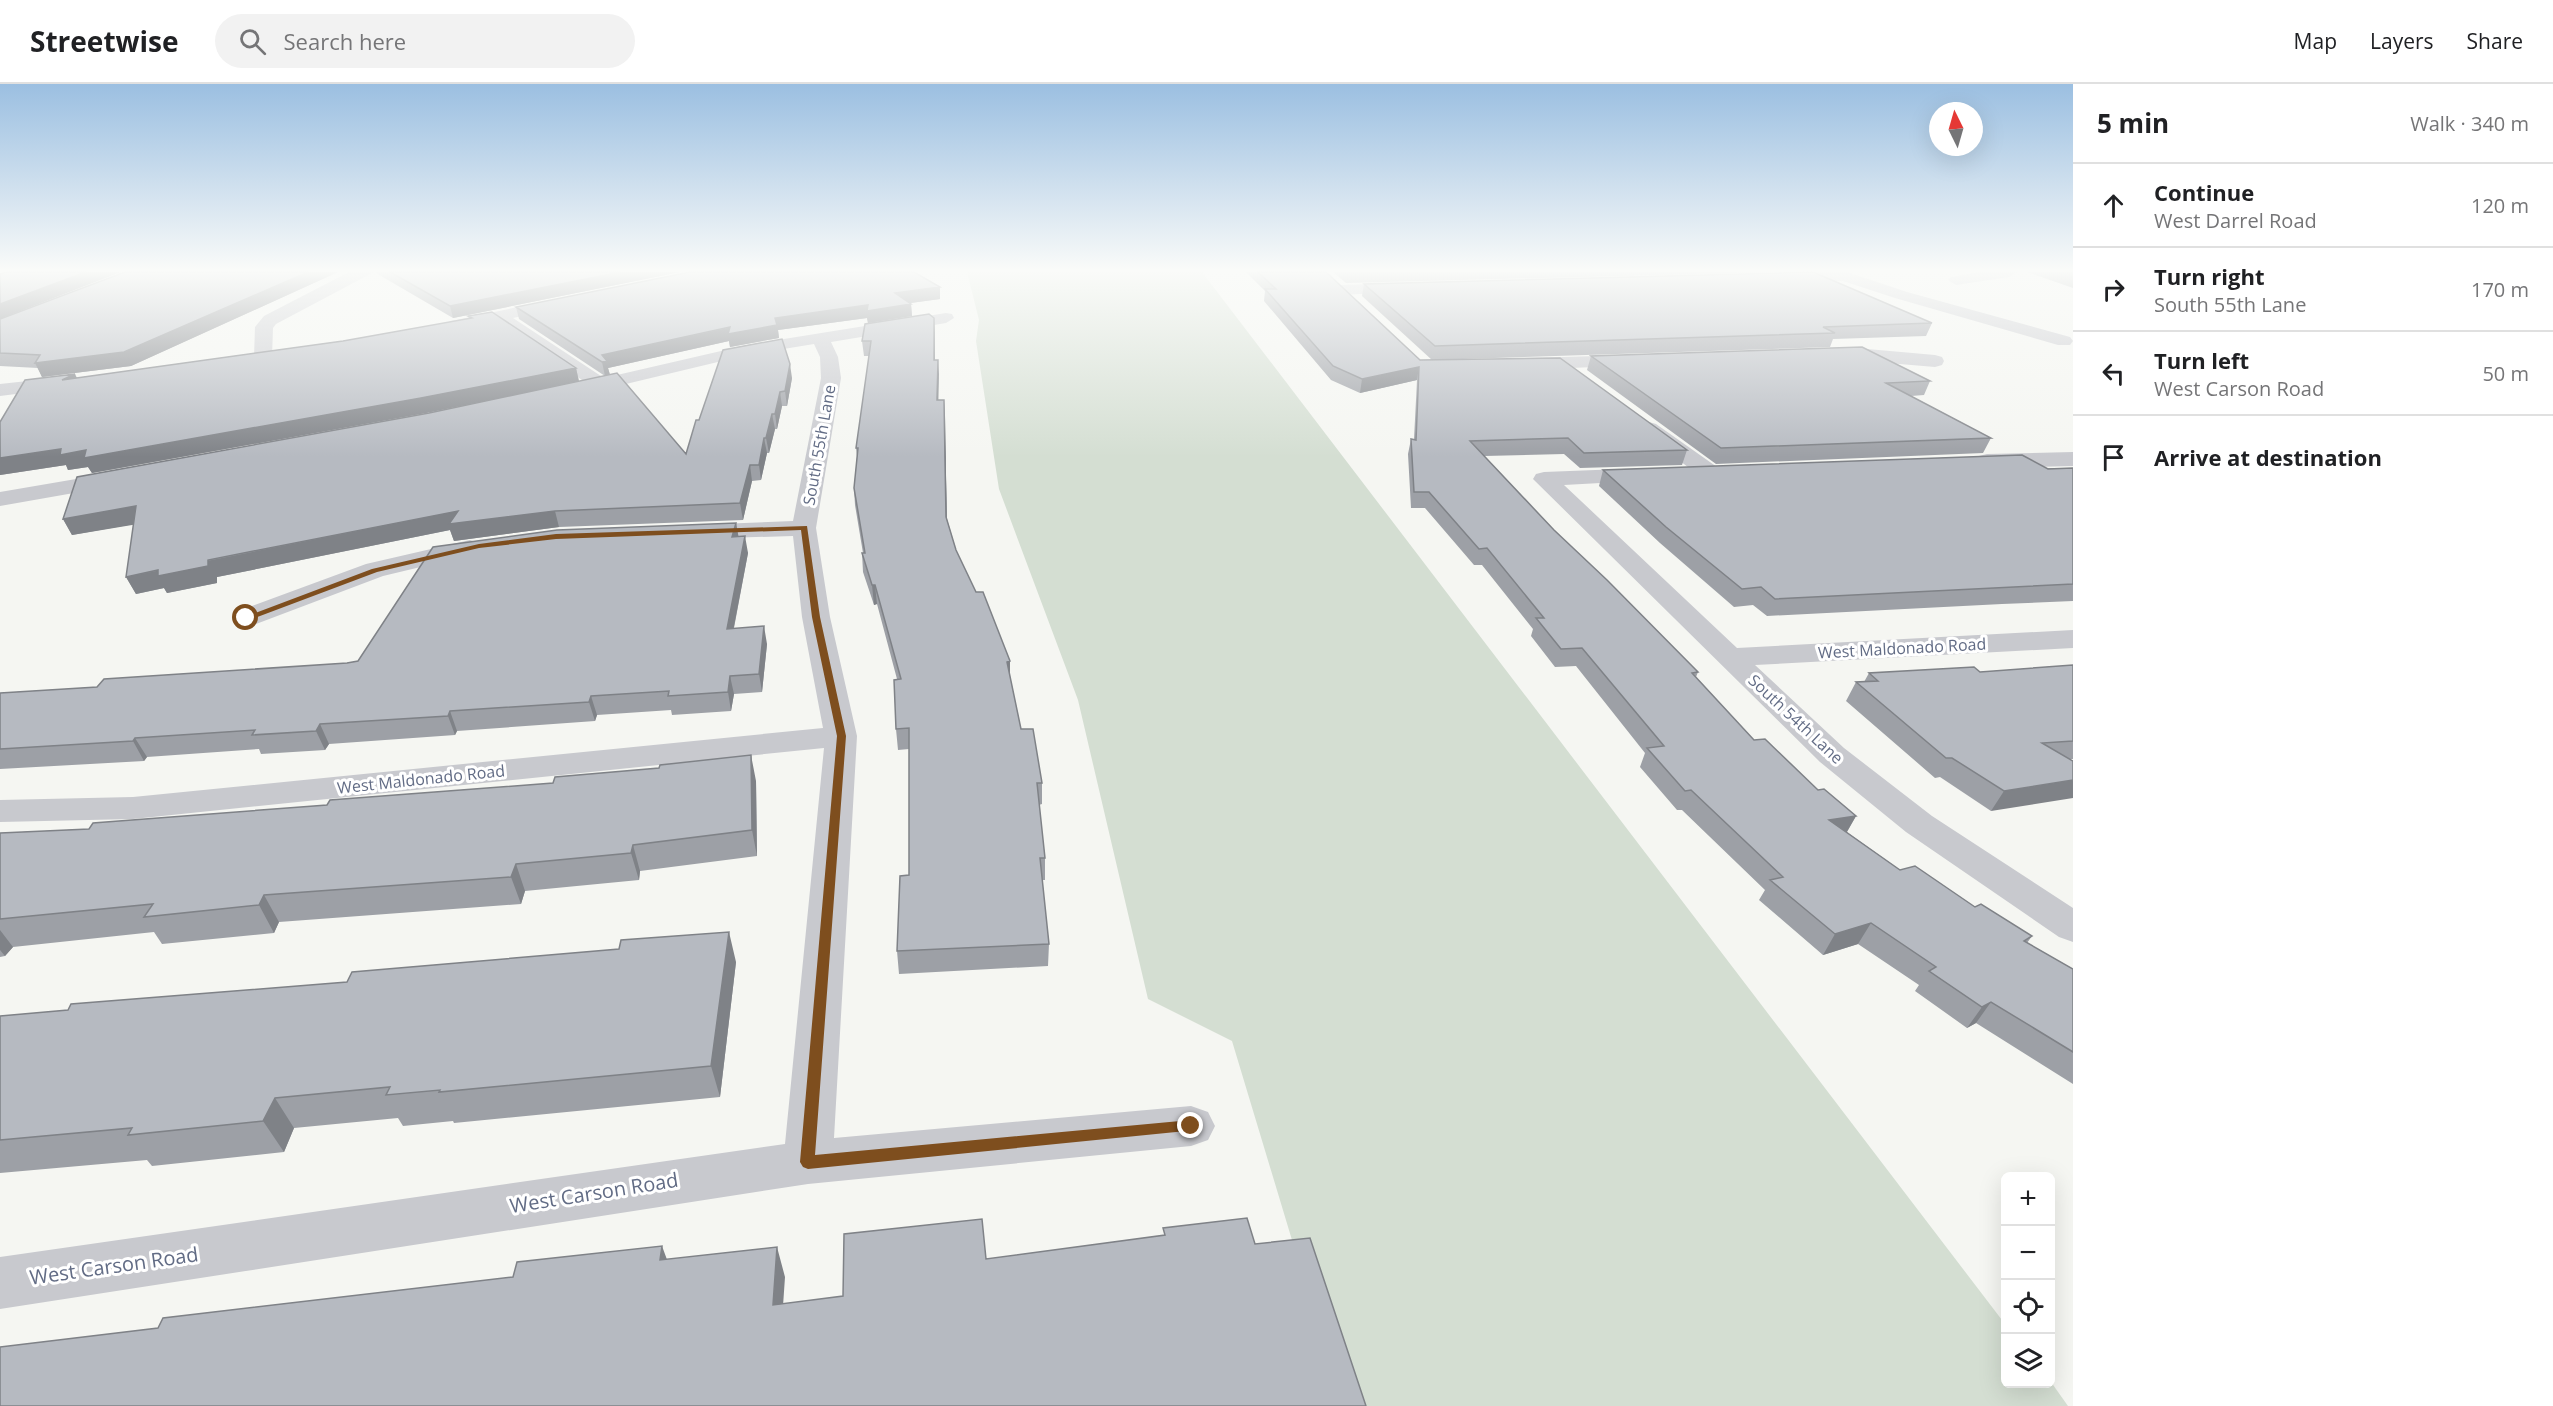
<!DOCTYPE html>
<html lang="en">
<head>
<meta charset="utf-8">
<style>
	body { margin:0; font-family:"Open Sans",sans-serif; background:#f2f2f2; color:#202124 }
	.controls { position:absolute; right:18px; bottom:18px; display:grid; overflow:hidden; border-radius:9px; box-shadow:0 6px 24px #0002 }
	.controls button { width:54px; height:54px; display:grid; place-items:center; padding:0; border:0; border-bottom:2px solid #e0e0e0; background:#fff; color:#202124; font:30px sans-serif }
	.compass { position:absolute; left:1929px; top:18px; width:54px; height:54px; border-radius:50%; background:#fff; box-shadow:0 6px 24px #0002; rotate:355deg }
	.stop { position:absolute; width:18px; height:18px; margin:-14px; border:4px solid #7e4e1e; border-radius:50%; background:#fff }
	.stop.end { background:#7e4e1e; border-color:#fff; box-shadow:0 2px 6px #0008 }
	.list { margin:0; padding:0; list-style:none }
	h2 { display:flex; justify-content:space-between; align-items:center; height:78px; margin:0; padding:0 24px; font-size:26px }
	h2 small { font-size:20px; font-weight:400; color:#757577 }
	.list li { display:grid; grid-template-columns:39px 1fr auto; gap:18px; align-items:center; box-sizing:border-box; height:84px; padding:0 24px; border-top:2px solid #e0e0e0 }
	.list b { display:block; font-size:22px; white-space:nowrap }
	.list p { margin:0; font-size:20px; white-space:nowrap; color:#757577 }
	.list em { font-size:20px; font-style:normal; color:#757577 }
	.icon { flex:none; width:33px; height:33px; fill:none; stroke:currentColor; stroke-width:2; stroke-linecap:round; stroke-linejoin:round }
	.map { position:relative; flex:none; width:2073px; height:1322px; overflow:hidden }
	header { display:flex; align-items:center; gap:36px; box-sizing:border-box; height:84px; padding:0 30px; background:#fff; border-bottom:2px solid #e0e0e0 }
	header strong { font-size:28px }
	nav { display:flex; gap:33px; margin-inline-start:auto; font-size:21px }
	.search { width:420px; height:54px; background:#f2f2f2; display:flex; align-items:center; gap:15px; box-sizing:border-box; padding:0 21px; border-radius:33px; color:#757577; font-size:22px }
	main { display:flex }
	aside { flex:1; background:#fff }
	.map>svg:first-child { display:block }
</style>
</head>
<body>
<header>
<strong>Streetwise</strong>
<div class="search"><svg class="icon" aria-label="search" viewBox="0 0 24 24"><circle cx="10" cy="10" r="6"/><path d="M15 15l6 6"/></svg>Search here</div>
<nav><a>Map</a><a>Layers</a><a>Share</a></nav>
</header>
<main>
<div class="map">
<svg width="2073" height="1322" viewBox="0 0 2073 1322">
	<rect width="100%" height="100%" fill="#f5f6f2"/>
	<path fill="#d4ded2" d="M 967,188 L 1202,188 L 2005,1240 L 2006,1300 L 2051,1298 L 2068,1322 L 1342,1322 L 1232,957 L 1148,915 L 1078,616 L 999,405 L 976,257 L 979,236 Z"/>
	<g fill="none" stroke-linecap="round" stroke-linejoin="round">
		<path fill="#c8c9ce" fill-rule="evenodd" d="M 349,188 L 374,188 L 276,240 L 273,244 L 272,273 L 269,277 L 257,277 L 254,273 L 255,243 L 264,232 Z
			M 1847,188 L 1907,208 L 2070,253 L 2073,257 L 2070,261 L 2058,261 L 1895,214 L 1843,197 L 1778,199 L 1770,194 L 1778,189 Z
			M 1980,188 L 2017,188 L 2009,193 L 1956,201 L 1948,196 L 1951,193 Z
			M 1408,199 L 1416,204 L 1414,207 L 1341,211 L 1333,206 L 1341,201 Z
			M 561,214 L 567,216 L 569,219 L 567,222 L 513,234 L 604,294 L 747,261 L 946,229 L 952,230 L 954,234 L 946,239 L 831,258 L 838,273 L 841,294 L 816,444 L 830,533 L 857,652 L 834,1054 L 1191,1022 L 1208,1028 L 1215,1042 L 1208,1056 L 1191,1062 L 808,1100 L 0,1225 L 0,1173 L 785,1060 L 824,664 L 133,735 L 0,738 L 0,716 L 133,713 L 823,644 L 802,533 L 793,452 L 692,455 L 683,453 L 680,448 L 683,443 L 692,441 L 793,437 L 821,294 L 820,273 L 814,260 L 747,271 L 580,311 L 573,309 L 570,305 L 573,301 L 585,298 L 496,238 L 456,246 L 450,245 L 447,241 L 450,237 L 456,236 Z
			M 1856,264 L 1935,271 L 1942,273 L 1944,277 L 1942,281 L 1935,283 L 1829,274 L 1826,270 L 1829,266 Z
			M 1634,271 L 1641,273 L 1643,277 L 1641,281 L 1523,286 L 1516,284 L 1514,280 L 1516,276 L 1523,274 Z
			M 64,293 L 71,295 L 74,299 L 71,303 L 0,312 L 0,300 Z
			M 1649,338 L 1656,340 L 1717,383 L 1720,388 L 1717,393 L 1709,395 L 1701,393 L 1642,348 L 1638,344 L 1642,340 Z
			M 2073,368 L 2073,382 L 1987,384 L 1979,382 L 1976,377 L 1979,372 L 1987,370 Z
			M 1647,384 L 1655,386 L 1658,391 L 1655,396 L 1564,401 L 1737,564 L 2073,546 L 2073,564 L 1755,581 L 1844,664 L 1932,732 L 2073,824 L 2073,858 L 2059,853 L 1906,748 L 1820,678 L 1533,395 L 1536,390 L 1544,388 Z
			M 117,388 L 125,390 L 128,395 L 125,400 L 0,422 L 0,408 Z
			M 470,456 L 479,459 L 483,464 L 479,469 L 383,492 L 256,540 L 246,542 L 236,540 L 232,534 L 236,528 L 366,480 Z"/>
	</g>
	<path fill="#9da0a6" d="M 125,188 L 338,188 L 131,282 L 42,293 L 38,284 L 0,282 L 0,235 Z
		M 375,188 L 680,188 L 453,234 L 376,189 Z
		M 1246,188 L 1326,188 L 1420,276 L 1687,366 L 1682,381 L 1580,384 L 1564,370 L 1484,372 L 1554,446 L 1698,588 L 1696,593 L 1754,656 L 1818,706 L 1856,732 L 1847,748 L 1900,786 L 1975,823 L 2032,852 L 2027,859 L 2073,885 L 2073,1000 L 1976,939 L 1967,944 L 1915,907 L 1919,901 L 1858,860 L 1823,871 L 1759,816 L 1765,806 L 1682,726 L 1677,726 L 1640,683 L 1645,669 L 1576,582 L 1555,583 L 1531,552 L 1533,545 L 1482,481 L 1474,481 L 1425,424 L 1411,424 L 1408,370 L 1411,355 L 1414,355 L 1417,296 L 1360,309 L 1331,296 L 1264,217 L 1265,207 Z
		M 1333,188 L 1771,188 L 1346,199 Z
		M 2027,188 L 2073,188 L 2073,204 Z
		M 1364,200 L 1932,239 L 1926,252 L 1833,255 L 1830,263 L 1432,276 L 1362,212 Z
		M 940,203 L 940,215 L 910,219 L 911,220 L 912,232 L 868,239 L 867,234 L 778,246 L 779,254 L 730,263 L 729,257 L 608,284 L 610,291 L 605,292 L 519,235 L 516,223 Z
		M 468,232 L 576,284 L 579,297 L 686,370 L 699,336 L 792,294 L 787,322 L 782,322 L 777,345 L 775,345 L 769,369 L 767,369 L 761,396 L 752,397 L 743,436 L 559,443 L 454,457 L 450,446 L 217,493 L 217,499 L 167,509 L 164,504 L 136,510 L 126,493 L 134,440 L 72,451 L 63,435 L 429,329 L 523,309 L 426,329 L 92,389 L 88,383 L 68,386 L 66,381 L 0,391 L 0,338 L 76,294 L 343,257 L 469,235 Z
		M 935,248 L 935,276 L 938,276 L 938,316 L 944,316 L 947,435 L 956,466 L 1010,592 L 1021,645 L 1042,699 L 1042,720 L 1039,721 L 1045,774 L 1045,796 L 1042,796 L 1049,860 L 1048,882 L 899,890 L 897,867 L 909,791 L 909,665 L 898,666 L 896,645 L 897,595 L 877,520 L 874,521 L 863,488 L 862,469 L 863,469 L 855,421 L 854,404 L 857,373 L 856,364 L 869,272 L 864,272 L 862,257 Z
		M 1591,272 L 1930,297 L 1924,311 L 1911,312 L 1991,354 L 1983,369 L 1716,380 L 1587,286 Z
		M 2073,384 L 2073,517 L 2002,520 L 1767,532 L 1753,521 L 1734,523 L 1660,459 L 1599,402 L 1603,386 Z
		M 736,439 L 738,452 L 748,469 L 734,544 L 767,560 L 762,608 L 734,610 L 731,627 L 672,631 L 671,626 L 597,631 L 595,637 L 457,647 L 455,651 L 329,660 L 325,666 L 261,670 L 259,665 L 147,673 L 144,677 L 0,685 L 0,609 L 97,603 L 347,579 L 358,577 Z
		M 2073,581 L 2073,675 L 2070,675 L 1991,727 L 1940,693 L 1935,694 L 1846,617 L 1856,598 L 1864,598 L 1869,589 L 1980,588 Z
		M 659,684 L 756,697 L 757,772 L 640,787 L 639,796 L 525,807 L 521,820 L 279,838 L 274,849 L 162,860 L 154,848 L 13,863 L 5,872 L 0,873 L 0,749 L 89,745 L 553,699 Z
		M 736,878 L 720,1013 L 454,1039 L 453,1037 L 403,1042 L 398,1034 L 294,1044 L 284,1068 L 152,1082 L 147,1076 L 0,1089 L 0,932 Z"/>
	<path fill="#7f8287" d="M 86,188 L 121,188 L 0,235 L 0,220 Z
		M 308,188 L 338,188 L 131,282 L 42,293 L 35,279 Z
		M 621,188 L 680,188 L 453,234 L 450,222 Z
		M 940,203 L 940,215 L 896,221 L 895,209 Z
		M 911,220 L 912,232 L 868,239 L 867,234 L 778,246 L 779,254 L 730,263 L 729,257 L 608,284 L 610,291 L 605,292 L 602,278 L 602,271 L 775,234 L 868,221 Z
		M 934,234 L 935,248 L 935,291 L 934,276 Z
		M 938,276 L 939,290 L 938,332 L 937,316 Z
		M 790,280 L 792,294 L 787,322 L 785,307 Z
		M 1419,283 L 1417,296 L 1360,309 L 1362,295 Z
		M 576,284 L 579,298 L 426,329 L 92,389 L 88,383 L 68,386 L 66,381 L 0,391 L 0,374 Z
		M 75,290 L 82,304 L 62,296 Z
		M 780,308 L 782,322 L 777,345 L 775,330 Z
		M 944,316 L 945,332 L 947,451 L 946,433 Z
		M 772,330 L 775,345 L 769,369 L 766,354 Z
		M 764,354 L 767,369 L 761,396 L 759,381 Z
		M 750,381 L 752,397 L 743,436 L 740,419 Z
		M 136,422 L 144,439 L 72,451 L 63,435 Z
		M 458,427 L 555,427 L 559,443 L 454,457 L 450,446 L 217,493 L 217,499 L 167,509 L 164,504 L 136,510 L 126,493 Z
		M 736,439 L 739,455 L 732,453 Z
		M 745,452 L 748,469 L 730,563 L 727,545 Z
		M 872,501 L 875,501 L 877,520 L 874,521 Z
		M 764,542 L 767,560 L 762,608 L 759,590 Z
		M 1010,577 L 1010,598 L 1007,578 Z
		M 730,592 L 734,610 L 731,627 L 728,608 Z
		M 591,612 L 597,631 L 595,637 L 589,618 Z
		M 450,627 L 457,647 L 455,651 L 448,632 Z
		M 320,640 L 329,660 L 325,666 L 316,647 Z
		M 135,654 L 147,673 L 144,677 L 133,657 Z
		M 751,671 L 756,697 L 757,772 L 752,746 Z
		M 2073,696 L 2073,714 L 1991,727 L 2004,707 Z
		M 1856,732 L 1845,751 L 1829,736 Z
		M 633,761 L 640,787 L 639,796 L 631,769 Z
		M 516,780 L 525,807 L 521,820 L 511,793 Z
		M 264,811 L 279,838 L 274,849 L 259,821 Z
		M 1871,839 L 1858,860 L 1823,871 L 1835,850 Z
		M 0,846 L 13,863 L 5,872 L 0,866 Z
		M 729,848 L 736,878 L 720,1013 L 711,982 Z
		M 1991,918 L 1976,939 L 1967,944 L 1982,923 Z
		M 275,1014 L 294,1044 L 284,1068 L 263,1037 Z
		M 662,1162 L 673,1192 L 660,1176 Z
		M 777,1163 L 785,1193 L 781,1251 L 773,1221 Z"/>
	<path fill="#b6bac1" stroke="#7f8287" stroke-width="1.5" d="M 7,188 L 86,188 L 0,220 L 0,190 Z
		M 125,188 L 308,188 L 124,268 L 35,279 L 40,271 L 0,269 L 0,235 Z
		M 390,188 L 621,188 L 450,222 Z
		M 690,188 L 914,188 L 940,203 L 895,209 L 911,220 L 867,227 L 868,221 L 775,234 L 777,241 L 728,250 L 730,243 L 602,271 L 607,277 L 602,278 L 516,223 Z
		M 1258,188 L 1326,188 L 1420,276 L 1560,274 L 1687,366 L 1584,369 L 1568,354 L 1470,357 L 1554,446 L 1607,496 L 1698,588 L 1692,589 L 1754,656 L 1765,655 L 1818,706 L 1824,705 L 1856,732 L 1829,736 L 1900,786 L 1915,782 L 1975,823 L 1981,820 L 2032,852 L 2024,857 L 2073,885 L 2073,968 L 1991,918 L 1982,923 L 1929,887 L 1936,883 L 1871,839 L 1835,850 L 1770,796 L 1783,793 L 1691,706 L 1685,707 L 1647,664 L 1664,662 L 1582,564 L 1561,565 L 1536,534 L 1544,534 L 1487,464 L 1479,465 L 1429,408 L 1414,408 L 1411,355 L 1416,356 L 1419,283 L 1362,295 L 1333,282 L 1265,205 L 1276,205 Z
		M 1813,188 L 1932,239 L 1823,243 L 1835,249 L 1435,262 L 1364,200 Z
		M 492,228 L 576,284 L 421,314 L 84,374 L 86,366 L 60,371 L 61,365 L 0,374 L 0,338 L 25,296 L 75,290 L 62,296 L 343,257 L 472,234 L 468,232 Z
		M 929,230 L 934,234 L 934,276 L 938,276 L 937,316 L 944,316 L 946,433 L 956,466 L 976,508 L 983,508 L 1010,577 L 1007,578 L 1021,645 L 1033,645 L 1042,699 L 1037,699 L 1045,774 L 1040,774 L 1049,860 L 897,867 L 900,792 L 909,791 L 909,644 L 896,645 L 894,596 L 901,595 L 875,501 L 872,501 L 862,469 L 865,469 L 854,404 L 858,364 L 856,364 L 871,257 L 862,257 L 865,240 Z
		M 782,255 L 790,280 L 785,307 L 780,308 L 775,330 L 772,330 L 766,354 L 764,354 L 759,381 L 750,381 L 740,419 L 555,427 L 449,440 L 458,427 L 208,476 L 208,482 L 158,492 L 158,486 L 126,493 L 136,422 L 63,435 L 77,393 L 429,329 L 617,289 L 686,370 L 696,336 L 699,336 L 723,266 Z
		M 1862,263 L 1930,297 L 1886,299 L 1991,354 L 1721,364 L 1591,272 Z
		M 2022,371 L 2048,385 L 2073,384 L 2073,500 L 1775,515 L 1761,503 L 1742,505 L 1666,443 L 1603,386 Z
		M 736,439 L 732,453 L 745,452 L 727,545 L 764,542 L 759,590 L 730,592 L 728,608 L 668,612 L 669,607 L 591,612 L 589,618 L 450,627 L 448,632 L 320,640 L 316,647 L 252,651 L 255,646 L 135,654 L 133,657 L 0,665 L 0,609 L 97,603 L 104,595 L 347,579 L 358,577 L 433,463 L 557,446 Z
		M 2073,581 L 2073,657 L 2042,659 L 2073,677 L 2073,696 L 2004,707 L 1952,674 L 1946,674 L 1856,598 L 1878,597 L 1869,589 L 1974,583 L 1980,588 Z
		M 751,671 L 752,746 L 633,761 L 631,769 L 516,780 L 511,793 L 264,811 L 259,821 L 144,833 L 153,820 L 0,835 L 0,749 L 89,745 L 93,739 L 327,721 L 330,716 L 553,699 L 555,693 L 659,684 L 660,681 Z
		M 729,848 L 711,982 L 439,1008 L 440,1006 L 386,1011 L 390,1003 L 275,1014 L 263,1037 L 128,1051 L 132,1044 L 0,1056 L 0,932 L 68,926 L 71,920 L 347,898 L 352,888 L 619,865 L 621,856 Z
		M 1247,1134 L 1255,1160 L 1310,1154 L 1366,1322 L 0,1322 L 0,1263 L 158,1244 L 163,1234 L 513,1193 L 517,1178 L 662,1162 L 660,1176 L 777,1163 L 773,1221 L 843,1212 L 844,1150 L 982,1135 L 986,1175 L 1165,1151 L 1163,1144 Z"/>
	<linearGradient id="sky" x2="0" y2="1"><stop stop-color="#9bbfe1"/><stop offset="0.5" stop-color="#fafbf9"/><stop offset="1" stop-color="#fafbf9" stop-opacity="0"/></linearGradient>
	<rect width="2073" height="373" fill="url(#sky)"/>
	<path fill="#7e4e1e" d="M 807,442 L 820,533 L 846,652 L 815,1071 L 1191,1036 L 1196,1037 L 1198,1042 L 1196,1046 L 808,1085 L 803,1083 L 800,1078 L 837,652 L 812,533 L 801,446 L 556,455 L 479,464 L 377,488 L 249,536 L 242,534 L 372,485 L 479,460 L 556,450 Z"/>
	<g text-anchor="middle" stroke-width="6" stroke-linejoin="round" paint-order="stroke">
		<g font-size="16" fill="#626c85" stroke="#fff">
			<text transform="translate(819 361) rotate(-80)" y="6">South 55th Lane</text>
			<text transform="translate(1902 564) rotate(-3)" y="6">West Maldonado Road</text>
			<text transform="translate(1796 635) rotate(43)" y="6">South 54th Lane</text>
			<text transform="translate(421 695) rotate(-6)" y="6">West Maldonado Road</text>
		</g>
		<g font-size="20" fill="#626c85" stroke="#fff">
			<text transform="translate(594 1109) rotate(-9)" y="7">West Carson Road</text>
			<text transform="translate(114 1182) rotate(-8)" y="7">West Carson Road</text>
		</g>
	</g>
</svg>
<div class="controls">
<button>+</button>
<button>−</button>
<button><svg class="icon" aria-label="locate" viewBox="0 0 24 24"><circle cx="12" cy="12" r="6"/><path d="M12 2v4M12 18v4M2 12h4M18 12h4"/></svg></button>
<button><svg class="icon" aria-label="layers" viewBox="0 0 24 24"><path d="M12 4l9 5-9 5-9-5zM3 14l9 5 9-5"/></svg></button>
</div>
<svg class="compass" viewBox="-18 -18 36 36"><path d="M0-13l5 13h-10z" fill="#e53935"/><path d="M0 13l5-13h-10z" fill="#757577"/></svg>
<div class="stop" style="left:246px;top:534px"></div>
<div class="stop end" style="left:1191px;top:1042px"></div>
</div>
<aside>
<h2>5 min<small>Walk · 340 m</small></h2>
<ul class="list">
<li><svg class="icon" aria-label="ahead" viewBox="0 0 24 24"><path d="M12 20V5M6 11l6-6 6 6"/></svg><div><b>Continue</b><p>West Darrel Road</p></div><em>120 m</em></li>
<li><svg class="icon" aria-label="right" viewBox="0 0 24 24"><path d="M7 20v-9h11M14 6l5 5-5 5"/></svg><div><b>Turn right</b><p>South 55th Lane</p></div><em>170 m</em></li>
<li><svg class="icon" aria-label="left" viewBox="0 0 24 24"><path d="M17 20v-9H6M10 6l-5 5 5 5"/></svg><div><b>Turn left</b><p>West Carson Road</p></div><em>50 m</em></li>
<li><svg class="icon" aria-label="arrive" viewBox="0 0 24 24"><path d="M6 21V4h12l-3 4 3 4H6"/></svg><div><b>Arrive at destination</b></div></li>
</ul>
</aside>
</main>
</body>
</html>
